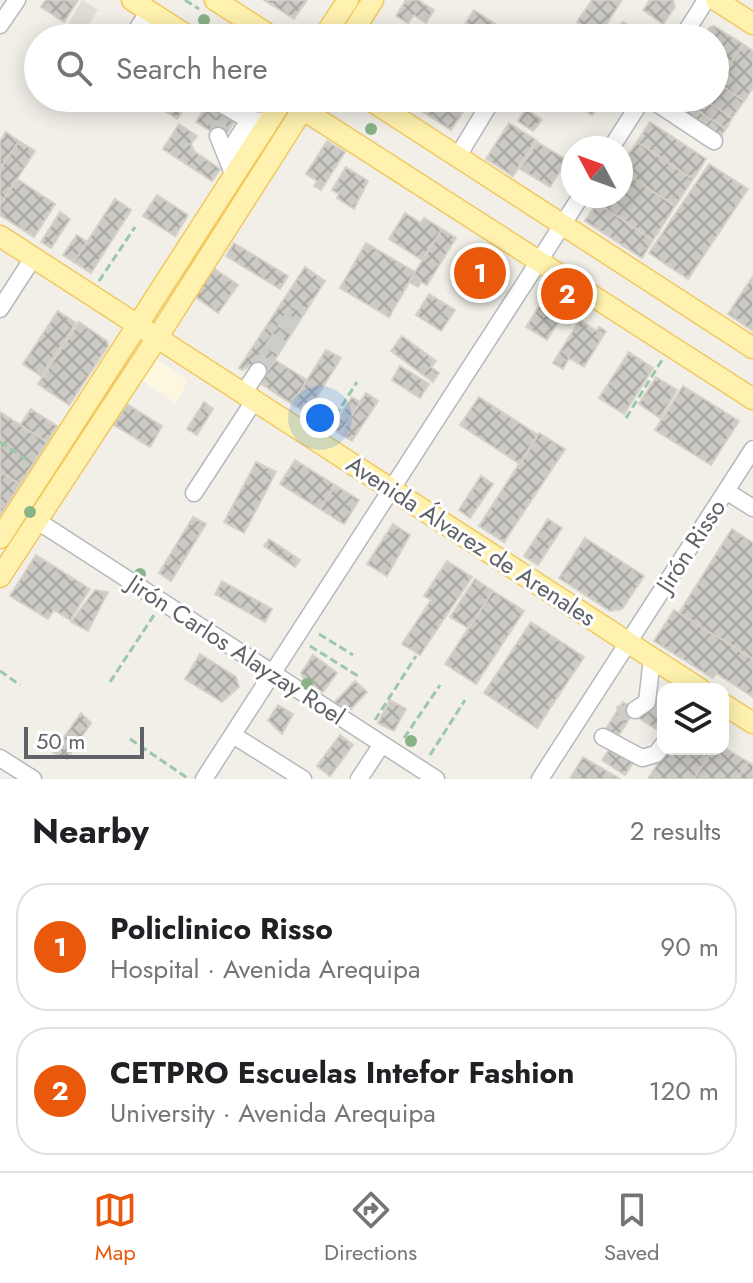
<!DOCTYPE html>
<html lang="en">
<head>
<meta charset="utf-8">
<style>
	body { margin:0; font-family:Jost,sans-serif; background:#f2f2f2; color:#202124 }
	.controls { position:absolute; right:24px; bottom:24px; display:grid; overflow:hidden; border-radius:16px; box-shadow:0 4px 20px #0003 }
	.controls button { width:72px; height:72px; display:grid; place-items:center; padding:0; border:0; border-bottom:2px solid #e0e0e0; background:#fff; color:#202124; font:40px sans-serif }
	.compass { position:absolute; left:561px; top:136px; width:72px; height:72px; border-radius:50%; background:#fff; box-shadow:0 4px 20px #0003; rotate:311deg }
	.scale { position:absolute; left:24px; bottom:20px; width:120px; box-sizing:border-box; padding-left:8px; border:4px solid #5f6368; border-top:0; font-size:22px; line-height:28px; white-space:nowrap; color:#5f6368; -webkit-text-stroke:6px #fff; paint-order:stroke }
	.you { position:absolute; left:320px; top:418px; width:28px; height:28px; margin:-20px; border:6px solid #fff; border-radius:50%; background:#1a73e8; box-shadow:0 0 0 12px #1a73e833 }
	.badge { display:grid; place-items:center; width:52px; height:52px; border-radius:50%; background:#ea580c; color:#fff; font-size:26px; font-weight:700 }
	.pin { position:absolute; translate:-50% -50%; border:4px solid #fff; box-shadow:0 2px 8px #0006 }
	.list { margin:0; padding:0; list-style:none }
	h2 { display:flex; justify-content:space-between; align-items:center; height:104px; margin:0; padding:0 32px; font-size:34px }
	h2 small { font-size:26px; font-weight:400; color:#757577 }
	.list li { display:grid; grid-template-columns:52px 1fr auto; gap:24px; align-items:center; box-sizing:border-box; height:128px; margin:0 16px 16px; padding:0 16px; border:2px solid #e0e0e0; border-radius:32px }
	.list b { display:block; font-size:30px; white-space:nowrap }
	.list p { margin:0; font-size:26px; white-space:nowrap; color:#757577 }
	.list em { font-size:26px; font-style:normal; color:#757577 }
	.icon { flex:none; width:44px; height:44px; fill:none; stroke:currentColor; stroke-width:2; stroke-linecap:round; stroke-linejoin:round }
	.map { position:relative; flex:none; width:753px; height:779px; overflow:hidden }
	.search { position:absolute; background:#fff; box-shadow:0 4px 20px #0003; left:24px; right:24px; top:24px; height:88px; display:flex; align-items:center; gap:20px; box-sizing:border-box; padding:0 28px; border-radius:44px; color:#757577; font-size:30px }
	.sheet { height:392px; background:#fff }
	nav { display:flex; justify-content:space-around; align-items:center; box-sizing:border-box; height:112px; border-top:2px solid #e0e0e0; background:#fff; font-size:22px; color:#757577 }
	nav a { display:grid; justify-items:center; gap:4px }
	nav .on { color:#ea580c }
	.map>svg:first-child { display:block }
</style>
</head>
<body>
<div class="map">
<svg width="753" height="779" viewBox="0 0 753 779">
	<defs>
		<pattern id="building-cross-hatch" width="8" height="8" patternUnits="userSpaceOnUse" patternTransform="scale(2)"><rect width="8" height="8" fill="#cccac5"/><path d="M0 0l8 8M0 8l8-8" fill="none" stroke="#a9a8a4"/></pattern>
	</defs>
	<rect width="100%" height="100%" fill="#f1efe8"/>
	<path fill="#fef7e0" d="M 154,358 L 188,380 L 176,403 L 140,379 Z"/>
	<path fill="#e1ded6" d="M 82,0 L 98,10 L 80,38 L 60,38 Z"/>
	<path fill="url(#building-cross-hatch)" stroke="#d6d1c6" stroke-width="2" d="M 46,0 L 78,0 L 64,22 L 41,7 Z
		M 264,0 L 307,0 L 294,19 Z
		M 406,0 L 418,0 L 434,10 L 426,23 L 414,15 L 408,23 L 396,16 Z
		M 592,0 L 622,0 L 599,36 L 577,22 Z
		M 650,0 L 673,0 L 675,7 L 663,24 L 643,10 Z
		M 474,10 L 513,36 L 511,38 L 456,38 Z
		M 623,22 L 648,38 L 630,38 L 616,29 Z
		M 714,26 L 743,44 L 730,64 L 715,54 L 715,38 L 703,38 L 709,28 Z
		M 743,44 L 753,51 L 753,88 L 744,101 L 718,83 Z
		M 715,54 L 730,64 L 718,83 L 715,81 Z
		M 715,81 L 744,101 L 732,118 L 702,98 L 715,98 Z
		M 105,98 L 124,98 L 118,106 Z
		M 158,98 L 192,98 L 177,119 L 154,104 Z
		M 226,98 L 244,98 L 238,107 Z
		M 416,98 L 472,98 L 451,130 L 412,105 Z
		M 565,98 L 602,98 L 592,115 Z
		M 665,98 L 679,98 L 726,129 L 719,139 L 663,101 Z
		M 679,98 L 702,98 L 732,118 L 726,129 Z
		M 207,105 L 234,122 L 223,139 L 196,122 Z
		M 526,109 L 542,120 L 533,131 L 518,121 Z
		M 650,122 L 706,159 L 693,179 L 637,142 Z
		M 509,123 L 536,140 L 513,176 L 486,159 Z
		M 179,124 L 197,136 L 191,144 L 194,151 L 220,169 L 212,181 L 163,149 Z
		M 6,132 L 19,141 L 0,169 L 0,141 Z
		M 19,141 L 35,151 L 0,205 L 0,169 Z
		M 327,141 L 345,152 L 321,190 L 314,186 L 317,181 L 306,174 Z
		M 537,142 L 567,160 L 550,187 L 520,169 Z
		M 637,142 L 693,179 L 675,206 L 621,170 L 621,166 Z
		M 709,164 L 748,189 L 688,279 L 649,253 Z
		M 346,167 L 368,181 L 354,209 L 337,198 L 339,194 L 332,190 Z
		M 621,170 L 675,206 L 653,240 L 597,203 L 601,196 L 621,196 Z
		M 17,179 L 55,204 L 34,237 L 0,215 L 0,205 Z
		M 157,195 L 188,215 L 175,236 L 143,216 Z
		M 115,199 L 131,210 L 91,273 L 74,262 Z
		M 597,203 L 653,240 L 642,258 L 585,221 Z
		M 60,212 L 70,219 L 51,248 L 41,242 Z
		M 405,213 L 421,223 L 424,218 L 442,229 L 422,260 L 389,239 Z
		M 442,229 L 456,238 L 427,285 L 421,282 L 418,287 L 409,282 Z
		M 77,235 L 87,242 L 74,262 L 63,255 Z
		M 234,243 L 288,276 L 280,289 L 226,256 Z
		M 366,243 L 415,272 L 389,317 L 340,288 Z
		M 474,248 L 505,268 L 486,298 L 455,278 Z
		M 212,267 L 238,285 L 218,313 L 193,295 Z
		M 305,267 L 325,281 L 260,383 L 260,372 L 250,366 L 242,370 L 239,368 Z
		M 753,276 L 753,331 L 728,314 Z
		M 429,294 L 455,310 L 441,331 L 416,315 Z
		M 545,297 L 566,310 L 547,340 L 526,327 Z
		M 58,311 L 76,323 L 41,376 L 23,364 Z
		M 580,320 L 597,331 L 599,327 L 606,331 L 584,367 L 569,358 L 563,369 L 553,363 Z
		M 79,322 L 107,341 L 108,346 L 69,405 L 38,384 Z
		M 402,336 L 436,361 L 431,367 L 439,373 L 433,382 L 391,351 Z
		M 326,350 L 341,358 L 307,413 L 292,404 Z
		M 629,352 L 653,368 L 624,414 L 599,398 Z
		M 275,360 L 307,380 L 292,404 L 260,383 Z
		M 400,366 L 429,384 L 420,398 L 392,380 Z
		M 656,377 L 677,390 L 660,418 L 639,404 Z
		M 683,386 L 739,421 L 711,465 L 655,430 Z
		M 366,393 L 378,401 L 352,441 L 340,434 Z
		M 352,397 L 360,402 L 340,434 L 332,428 Z
		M 479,397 L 538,435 L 520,464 L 460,425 Z
		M 204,402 L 213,409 L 197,435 L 187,429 Z
		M 127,404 L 162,426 L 150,447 L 114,425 Z
		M 31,409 L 57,426 L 47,442 L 20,425 Z
		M 0,412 L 47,442 L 20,484 L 0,471 Z
		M 539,433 L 565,449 L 504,542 L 479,526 Z
		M 295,460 L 335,485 L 320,509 L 280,484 Z
		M 256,462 L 276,472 L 244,533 L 224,522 Z
		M 0,471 L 20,484 L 0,515 Z
		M 481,476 L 493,484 L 470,518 L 459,510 Z
		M 335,485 L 359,500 L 344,524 L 320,509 Z
		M 193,517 L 206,524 L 171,581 L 159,573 Z
		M 548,519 L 562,528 L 538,565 L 524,556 Z
		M 393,524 L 410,535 L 387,576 L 367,564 Z
		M 732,529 L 753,543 L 753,659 L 679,613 Z
		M 585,538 L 644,576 L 622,609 L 610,611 L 559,578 Z
		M 269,539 L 300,560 L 295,567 L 264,546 Z
		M 36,555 L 90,589 L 70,620 L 54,610 L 48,619 L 10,596 Z
		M 447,561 L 472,577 L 420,655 L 402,644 L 431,600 L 424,596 Z
		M 475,579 L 493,591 L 468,628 L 450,617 Z
		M 222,581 L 272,609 L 265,622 L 215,594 Z
		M 95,590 L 108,592 L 88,631 L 71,622 Z
		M 493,591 L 524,611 L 476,684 L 445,664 Z
		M 674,610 L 753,659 L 753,697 L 716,673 L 713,678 L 654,641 Z
		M 531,622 L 584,657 L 537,728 L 484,693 Z
		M 200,654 L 236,677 L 239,687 L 222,702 L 185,679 Z
		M 313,655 L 337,673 L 323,692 L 306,685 L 301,673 Z
		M 355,681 L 367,692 L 351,709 L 334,703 Z
		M 653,693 L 663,699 L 663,719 L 656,729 L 637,717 Z
		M 390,700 L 406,709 L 394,731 L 378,723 Z
		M 623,702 L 635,710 L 617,738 L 605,730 Z
		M 278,705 L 293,714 L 282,734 L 268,720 Z
		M 81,713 L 91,723 L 67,759 L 53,753 Z
		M 340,735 L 353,745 L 330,776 L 317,766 Z
		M 612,746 L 634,761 L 625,775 L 602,760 Z
		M 723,747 L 748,762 L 738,779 L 694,779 L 713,749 L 723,749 Z
		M 667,749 L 713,749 L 694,779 L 648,779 Z
		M 583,757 L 620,779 L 570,779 Z
		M 748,762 L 753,765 L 753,779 L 738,779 Z"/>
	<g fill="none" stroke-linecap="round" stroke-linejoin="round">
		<path stroke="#ccccc8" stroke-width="16" stroke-dasharray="16 8" stroke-linecap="butt" d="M 218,136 L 219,113
			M 258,371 L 300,304
			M 647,702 L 663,710
			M 618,714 L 635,710"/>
		<defs>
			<path id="minor" d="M 0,25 L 17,0
				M 134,34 L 149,11
				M 682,38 L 706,0
				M 219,98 L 218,102 L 249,120 L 270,121
				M 649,98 L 714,141
				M 244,117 L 256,98
				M 218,136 L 234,176
				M 611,148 L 643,98
				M 226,156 L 249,120
				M 458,156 L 493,98
				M 0,309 L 33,258
				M 243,394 L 258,371
				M 726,491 L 753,508
				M 194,493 L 254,401
				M 36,520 L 436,779
				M 635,710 L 647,702 L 652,658
				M 233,735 L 303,779
				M 603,737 L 642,758 L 656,754 L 663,745
				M 0,758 L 33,779
				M 204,779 L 581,196
				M 359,779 L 382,744
				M 540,779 L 753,449"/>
			<path id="major" d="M 132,0 L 191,38
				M 215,0 L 274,38
				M 716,0 L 753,24
				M 323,38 L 348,0
				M 349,38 L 373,0
				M 285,98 L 753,399
				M 367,98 L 753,348
				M 0,236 L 700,689
				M 0,538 L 284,98
				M 0,577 L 157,338 L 310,98
				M 723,704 L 753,723"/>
		</defs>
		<use href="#minor" stroke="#b5b8bc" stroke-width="19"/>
		<use href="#major" stroke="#f2c960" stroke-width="23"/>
		<path stroke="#9cc7a9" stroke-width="3" stroke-dasharray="8 4" stroke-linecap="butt" d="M 185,0 L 199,9
			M 209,33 L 218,38
			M 329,98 L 351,107
			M 99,281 L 135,227
			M 626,418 L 662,360
			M 329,426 L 357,382
			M 0,442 L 30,462
			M 319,634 L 353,655
			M 310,646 L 358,676
			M 0,671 L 20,685
			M 110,682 L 154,615
			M 375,720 L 416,656
			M 404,738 L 440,685
			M 130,739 L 189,779
			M 430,755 L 465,700"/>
		<use href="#minor" stroke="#fff" stroke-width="16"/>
		<use href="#major" stroke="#fff2af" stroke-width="20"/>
	</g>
	<g fill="#89b387">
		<circle cx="204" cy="20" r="6"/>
		<circle cx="371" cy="129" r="6"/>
		<circle cx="30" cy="512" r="6"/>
		<circle cx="140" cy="574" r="6"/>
		<circle cx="307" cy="684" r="6"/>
		<circle cx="411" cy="741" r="6"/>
	</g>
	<g text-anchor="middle" stroke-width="6" stroke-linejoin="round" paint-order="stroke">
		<g font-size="24" fill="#5f6368" stroke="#fff">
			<text transform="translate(471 541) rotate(33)" y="8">Avenida Álvarez de Arenales</text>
			<text transform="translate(691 546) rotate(-57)" y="8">Jirón Risso</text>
			<text transform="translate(236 650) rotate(33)" y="8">Jirón Carlos Alayzay Roel</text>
		</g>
	</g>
</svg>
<div class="controls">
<button><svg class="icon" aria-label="layers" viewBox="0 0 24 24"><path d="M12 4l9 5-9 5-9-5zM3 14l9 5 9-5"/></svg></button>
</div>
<svg class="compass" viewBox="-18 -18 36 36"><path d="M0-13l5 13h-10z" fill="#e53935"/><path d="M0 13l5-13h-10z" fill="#757577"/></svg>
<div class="scale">50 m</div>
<div class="you"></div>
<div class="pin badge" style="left:480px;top:273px">1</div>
<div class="pin badge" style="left:567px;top:294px">2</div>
<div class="search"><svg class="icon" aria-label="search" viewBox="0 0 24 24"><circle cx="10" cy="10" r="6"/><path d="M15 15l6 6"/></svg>Search here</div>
</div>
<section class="sheet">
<h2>Nearby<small>2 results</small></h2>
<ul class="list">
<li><span class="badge">1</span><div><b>Policlinico Risso</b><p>Hospital · Avenida Arequipa</p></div><em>90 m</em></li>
<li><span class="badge">2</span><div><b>CETPRO Escuelas Intefor Fashion</b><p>University · Avenida Arequipa</p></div><em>120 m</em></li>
</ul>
</section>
<nav>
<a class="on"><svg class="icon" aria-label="map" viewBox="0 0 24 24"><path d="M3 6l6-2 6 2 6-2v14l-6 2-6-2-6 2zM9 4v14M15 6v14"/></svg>Map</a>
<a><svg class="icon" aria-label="directions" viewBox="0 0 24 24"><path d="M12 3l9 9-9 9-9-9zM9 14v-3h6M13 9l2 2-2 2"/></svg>Directions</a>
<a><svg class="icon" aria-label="saved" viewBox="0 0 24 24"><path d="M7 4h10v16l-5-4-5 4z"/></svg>Saved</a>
</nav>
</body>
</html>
